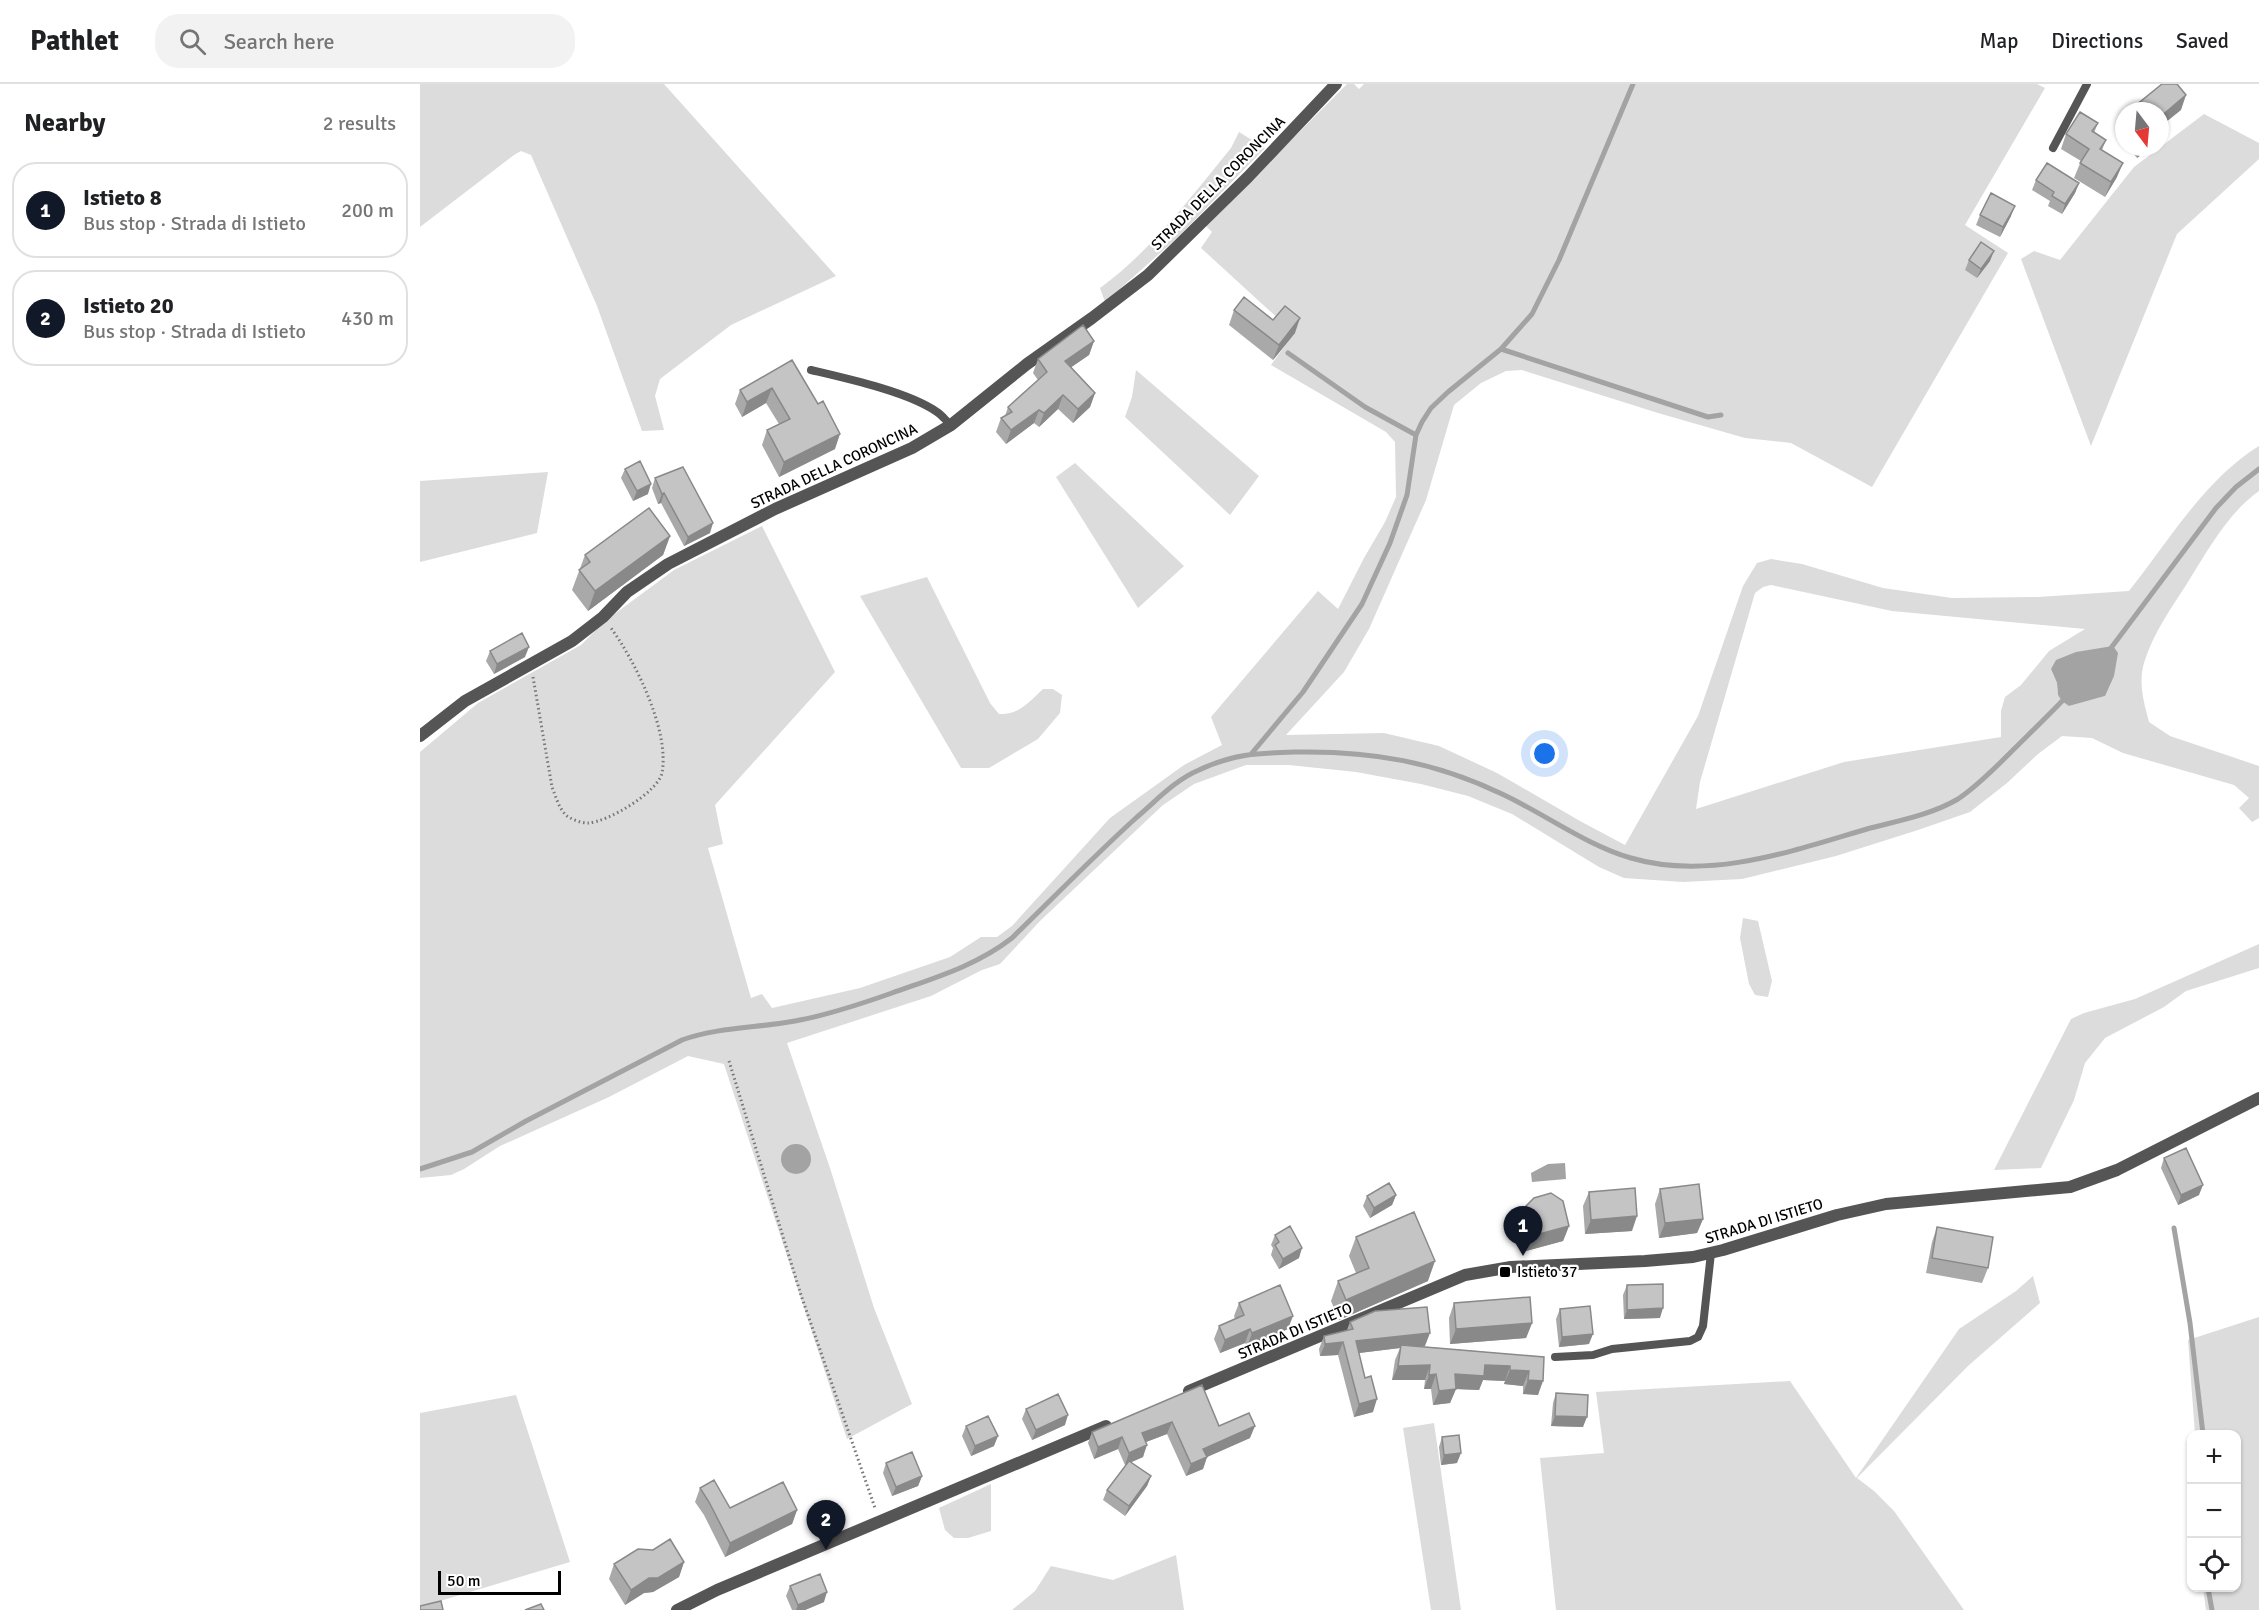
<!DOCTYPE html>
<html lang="en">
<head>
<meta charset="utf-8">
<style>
	body { margin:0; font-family:Signika,sans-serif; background:#f2f2f2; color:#202124 }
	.controls { position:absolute; right:18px; bottom:18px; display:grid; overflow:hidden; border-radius:12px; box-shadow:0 2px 4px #0004 }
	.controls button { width:54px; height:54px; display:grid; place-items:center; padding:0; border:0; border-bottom:2px solid #e0e0e0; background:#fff; color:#202124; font:30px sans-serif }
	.compass { position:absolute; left:1695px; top:18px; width:54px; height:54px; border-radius:50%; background:#fff; box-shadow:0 2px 4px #0004; rotate:164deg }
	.scale { position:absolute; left:18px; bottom:15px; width:123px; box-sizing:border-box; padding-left:6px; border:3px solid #000; border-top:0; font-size:16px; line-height:21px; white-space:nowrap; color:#000; -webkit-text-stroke:4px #fff; paint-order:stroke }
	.you { position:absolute; left:1125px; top:670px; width:21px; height:21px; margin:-15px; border:4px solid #fff; border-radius:50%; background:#1a73e8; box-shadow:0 0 0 9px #1a73e833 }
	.badge { display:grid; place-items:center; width:39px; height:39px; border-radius:50%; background:#111827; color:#fff; font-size:20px; font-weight:700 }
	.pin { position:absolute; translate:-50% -50px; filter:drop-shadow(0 2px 3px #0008) }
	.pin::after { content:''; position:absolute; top:32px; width:21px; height:18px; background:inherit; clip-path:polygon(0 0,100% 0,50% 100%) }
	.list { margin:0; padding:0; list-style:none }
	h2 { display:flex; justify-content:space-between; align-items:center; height:78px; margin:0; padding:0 24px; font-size:26px }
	h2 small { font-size:20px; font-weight:400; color:#757577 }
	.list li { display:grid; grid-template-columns:39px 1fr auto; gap:18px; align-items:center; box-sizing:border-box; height:96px; margin:0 12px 12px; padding:0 12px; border:2px solid #e0e0e0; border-radius:24px }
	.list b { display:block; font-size:22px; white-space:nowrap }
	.list p { margin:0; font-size:20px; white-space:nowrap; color:#757577 }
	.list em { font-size:20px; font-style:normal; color:#757577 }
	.icon { flex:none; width:33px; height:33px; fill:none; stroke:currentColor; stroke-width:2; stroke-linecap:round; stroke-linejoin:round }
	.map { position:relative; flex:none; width:1839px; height:1526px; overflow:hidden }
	header { display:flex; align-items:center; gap:36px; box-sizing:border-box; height:84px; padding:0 30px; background:#fff; border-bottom:2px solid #e0e0e0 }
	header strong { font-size:28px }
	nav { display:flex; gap:33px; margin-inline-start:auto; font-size:21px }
	.search { width:420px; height:54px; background:#f2f2f2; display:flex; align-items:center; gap:15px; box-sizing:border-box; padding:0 21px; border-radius:24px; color:#757577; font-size:22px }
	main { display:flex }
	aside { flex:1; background:#fff }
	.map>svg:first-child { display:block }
</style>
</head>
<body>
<header>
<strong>Pathlet</strong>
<div class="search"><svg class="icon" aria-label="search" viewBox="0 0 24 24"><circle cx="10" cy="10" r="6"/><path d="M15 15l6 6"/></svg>Search here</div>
<nav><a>Map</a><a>Directions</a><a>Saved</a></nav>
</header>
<main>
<aside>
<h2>Nearby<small>2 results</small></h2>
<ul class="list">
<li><span class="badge">1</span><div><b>Istieto 8</b><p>Bus stop · Strada di Istieto</p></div><em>200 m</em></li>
<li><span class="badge">2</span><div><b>Istieto 20</b><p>Bus stop · Strada di Istieto</p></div><em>430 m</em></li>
</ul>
</aside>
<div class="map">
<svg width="1839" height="1526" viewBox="0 0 1839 1526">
	<rect width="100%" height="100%" fill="#fff"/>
	<path fill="#dcdcdc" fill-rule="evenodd" d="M 0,0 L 244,0 L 416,192 L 311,241 L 240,295 L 235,312 L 244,346 L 222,347 L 177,222 L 111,71 L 101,67 L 94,71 L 0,143 Z
		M 927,0 L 934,0 L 939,5 L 944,0 L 1617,0 L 1625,4 L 1545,141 L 1588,169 L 1452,403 L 1371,359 L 1325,354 L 1238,329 L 1102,286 L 1086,287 L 1061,299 L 1034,321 L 1006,416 L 949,545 L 924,588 L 866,651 L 964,649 L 1019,662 L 1077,689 L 1160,737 L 1205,761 L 1278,632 L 1323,502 L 1337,479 L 1351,475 L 1382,480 L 1463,504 L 1532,514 L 1618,513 L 1709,507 C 1748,458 1785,395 1839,362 L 1839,407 C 1808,429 1788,466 1768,498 C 1752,523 1733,549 1724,579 C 1718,599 1724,619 1729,638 L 1750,652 L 1839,682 L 1839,734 L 1832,738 L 1819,724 L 1829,714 L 1814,701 L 1703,669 L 1672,654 L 1642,652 L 1618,670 L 1587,699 L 1550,728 L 1498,746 L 1416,772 L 1322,795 L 1263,798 L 1204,794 L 1179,783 L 1092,730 L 1048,712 L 1001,700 L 936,688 L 869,681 L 826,681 L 774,700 L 743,721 L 620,837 L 580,880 L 562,886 L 511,912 L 367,959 L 410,1084 L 454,1224 L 492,1320 L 427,1355 L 304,980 L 268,972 L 189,1013 L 80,1062 L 44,1085 L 31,1091 L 0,1094 L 0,668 L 58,619 L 161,561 L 185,537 L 254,486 L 342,442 L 415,588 L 295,721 L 303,760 L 288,764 L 331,914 L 342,910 L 352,924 L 440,904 L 530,873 L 561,853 L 577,853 L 592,842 L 690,734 L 764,681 L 802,661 L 791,633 L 898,507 L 918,525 L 944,474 L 965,438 L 976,413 L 975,358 L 966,348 L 851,281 L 874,249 L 781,164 L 792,148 L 786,142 ZM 1351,501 L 1472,527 L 1665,545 L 1629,567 L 1601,601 L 1585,613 L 1581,627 L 1581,653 L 1424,678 L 1276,725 L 1280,698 L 1335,509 L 1343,503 ZM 1631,585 L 1685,612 L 1649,622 L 1638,611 L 1637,599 Z
		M 1784,30 L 1839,59 L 1839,75 L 1757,150 L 1671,362 L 1601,175 L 1614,167 L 1640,176 L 1714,83 Z
		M 819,48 L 845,64 L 757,154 L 685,218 L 680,204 C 732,166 770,114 811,64 Z
		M 716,286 L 839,392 L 810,431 L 705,333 L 712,313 Z
		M 655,379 L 764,482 L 718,524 L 636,393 Z
		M 128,388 L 117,449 L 0,478 L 0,397 Z
		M 507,493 L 570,619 L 579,630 C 599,631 609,618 623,605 L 633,605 L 642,611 L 640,629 L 618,655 L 569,684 L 541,684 L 440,512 Z
		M 1323,834 L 1338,837 L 1352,897 L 1348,913 L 1335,911 L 1329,900 L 1320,854 Z
		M 1839,860 L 1839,884 L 1766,907 L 1744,923 L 1685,954 L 1665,979 L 1654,1016 L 1621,1084 L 1574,1086 L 1651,935 L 1664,929 L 1715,915 Z
		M 1613,1192 L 1620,1219 L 1548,1282 L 1437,1394 L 1454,1407 L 1474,1427 L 1544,1526 L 1136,1526 L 1120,1374 L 1184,1369 L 1176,1308 L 1370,1297 L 1436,1394 L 1539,1245 L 1596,1207 Z
		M 1839,1233 L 1839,1526 L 1786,1526 L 1783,1504 L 1816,1504 L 1816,1350 L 1775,1350 L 1768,1256 Z
		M 96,1311 L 150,1478 L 0,1523 L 0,1329 Z
		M 1014,1339 L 1041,1526 L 1011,1526 L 983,1344 Z
		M 571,1400 L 571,1447 L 548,1454 L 534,1454 L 525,1446 L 519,1424 Z
		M 756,1471 L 764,1526 L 592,1526 L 615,1507 L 631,1482 L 693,1496 Z"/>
	<path fill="#a3a3a3" d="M 1693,562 L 1698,569 L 1694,592 L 1685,612 L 1649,622 L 1642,617 L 1638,611 L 1637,599 L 1631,585 L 1636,576 L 1656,568 Z
		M361 1075a15 15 0 1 1 30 0a15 15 0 1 1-30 0Z
		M 1145,1079 L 1146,1095 L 1112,1098 L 1111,1089 L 1128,1080 Z"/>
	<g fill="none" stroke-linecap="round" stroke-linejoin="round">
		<path stroke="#a3a3a3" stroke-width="5" d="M 1081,265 L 1288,333 L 1301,331
			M 868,269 L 945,323 L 996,351
			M 1688,568 L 1796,424 L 1816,403 L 1839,385
			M 832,669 L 883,608 L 942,520 L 970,459 L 987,411 L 996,351 L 1002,338 L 1011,324 L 1028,308 L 1081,265 L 1112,230 L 1139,176 L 1213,0
			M 0,1085 L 52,1068 L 106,1037 L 262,956 C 298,943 338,944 375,937 C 408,931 441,920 472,909 C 514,894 556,882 592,854 C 634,813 674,772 717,733 C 737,716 755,696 779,686 C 815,669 840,669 879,668 C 953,667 1015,678 1082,710 C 1125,730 1166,761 1211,774 C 1289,797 1372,767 1447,745 C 1477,737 1511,731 1538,715 C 1556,703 1572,687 1587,672 C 1607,652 1628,632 1647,612
			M 1754,1144 L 1770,1239 L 1783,1350
			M 1788,1504 L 1792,1526"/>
		<path stroke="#777" stroke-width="3" stroke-dasharray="1.5 3" stroke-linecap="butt" d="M 113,593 L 132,703 C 136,713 139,725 147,732 C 153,736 161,739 168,739 C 188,738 238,708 242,689 C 250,647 215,577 191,544
			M 309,977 L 381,1211 L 455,1424"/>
		<path stroke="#555" stroke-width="8" d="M 1633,64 L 1667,0
			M 391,286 C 425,294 489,308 517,328 C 522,331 526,337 531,341
			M 1135,1273 L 1173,1271 L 1192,1265 L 1270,1257 L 1278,1253 L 1283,1242 L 1291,1169"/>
		<path stroke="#555" stroke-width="12" d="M 0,652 L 45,617 L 152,557 L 183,533 L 207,508 L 248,480 L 355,425 L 492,364 L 531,341 L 607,280 L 672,234 L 728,191 L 828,93 L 916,0
			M 769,1307 L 1045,1191 L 1091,1183 L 1225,1177 L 1273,1173 L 1303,1166 L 1417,1131 L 1466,1120 L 1650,1103 L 1697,1086 L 1839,1014
			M 257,1526 L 297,1506 L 686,1342"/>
	</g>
	<path fill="#a9a9a9" d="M 1704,35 L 1704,58 L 1698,51 Z
		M 1678,39 L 1674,49 L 1686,56 L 1682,66 L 1697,93 L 1685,113 L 1654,94 L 1661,77 L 1641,65 L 1646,50 Z
		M 1708,63 L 1731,63 L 1717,74 Z
		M 1616,96 L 1659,99 L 1655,109 L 1642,130 L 1628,122 L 1630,117 L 1612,106 Z
		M 1560,131 L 1591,132 L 1580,153 L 1556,141 Z
		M 1549,176 L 1570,177 L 1557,194 L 1545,186 Z
		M 814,226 L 853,236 L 875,249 L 853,276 L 809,241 Z
		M 674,257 L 669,271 L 651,283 L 675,309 L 670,323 L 653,339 L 638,325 L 619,343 L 614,339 L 586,360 L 576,348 L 581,334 L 585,332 L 588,323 L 618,296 L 613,289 L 618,275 Z
		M 372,276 L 415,365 L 359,393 L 342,361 L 347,346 L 359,340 L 346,319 L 322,333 L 315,320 L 320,306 Z
		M 205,385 L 228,410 L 213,417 L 201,394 Z
		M 235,394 L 290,449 L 264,462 L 241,419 L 238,420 L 232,404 Z
		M 250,452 L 243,471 L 168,527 L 152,506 L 165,471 Z
		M 70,567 L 105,573 L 74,590 L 66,577 Z
		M 1744,1074 L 1779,1111 L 1758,1121 L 1741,1084 Z
		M 1240,1105 L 1283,1135 L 1277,1149 L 1239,1154 L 1235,1120 Z
		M 1169,1108 L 1212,1147 L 1165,1150 L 1163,1122 Z
		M 976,1111 L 972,1121 L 950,1134 L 943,1122 L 947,1112 Z
		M 1105,1123 L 1149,1142 L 1143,1157 L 1106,1167 L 1099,1138 Z
		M 1517,1143 L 1568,1184 L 1562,1199 L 1506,1189 L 1512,1158 Z
		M 855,1151 L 879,1174 L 859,1185 L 851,1171 L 853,1164 L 851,1161 Z
		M 936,1153 L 1008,1197 L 919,1236 L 911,1217 L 918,1197 L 936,1189 L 929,1172 Z
		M 1207,1201 L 1240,1234 L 1204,1235 L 1203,1211 Z
		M 819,1219 L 868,1245 L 827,1263 L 825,1259 L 800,1269 L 794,1255 L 799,1242 L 815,1235 L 814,1232 Z
		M 1034,1219 L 1112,1239 L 1106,1254 L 1030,1260 L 1029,1234 Z
		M 1140,1225 L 1169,1260 L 1139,1263 L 1136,1235 Z
		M 930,1238 L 1005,1262 L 997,1262 L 1124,1273 L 1118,1311 L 1103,1310 L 1103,1302 L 1084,1300 L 1085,1297 L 1063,1296 L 1059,1306 L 1036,1305 L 1030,1319 L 1013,1321 L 1011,1305 L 1004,1305 L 1005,1296 L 972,1296 L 975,1276 L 980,1264 L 939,1269 L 953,1328 L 934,1333 L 918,1271 L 900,1272 L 899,1265 L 904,1252 L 927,1246 Z
		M 782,1301 L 799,1342 L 830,1354 L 787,1373 L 783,1385 L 766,1392 L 747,1350 L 726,1358 L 723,1373 L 711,1378 L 731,1392 L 727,1402 L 705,1432 L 683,1416 L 687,1406 L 707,1380 L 705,1381 L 698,1365 L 674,1375 L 668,1359 L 672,1348 Z
		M 1136,1309 L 1163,1343 L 1131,1342 L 1133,1319 Z
		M 606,1325 L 645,1341 L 612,1356 L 602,1335 Z
		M 546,1342 L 574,1362 L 551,1372 L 542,1352 Z
		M 1022,1353 L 1037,1379 L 1021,1381 L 1019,1363 Z
		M 466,1379 L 502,1392 L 498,1402 L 472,1412 L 463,1389 Z
		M 280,1404 L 310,1424 L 377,1426 L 372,1440 L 305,1473 L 284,1431 L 275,1418 Z
		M 264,1478 L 259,1493 L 233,1508 L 224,1509 L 205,1521 L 189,1495 L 194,1480 Z
		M 370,1502 L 404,1518 L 385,1526 L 372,1526 L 366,1512 Z"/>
	<path fill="#898989" d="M 1766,11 L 1761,26 L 1740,43 L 1740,33 Z
		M 1721,63 L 1731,63 L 1717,74 Z
		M 1703,79 L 1697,93 L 1685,113 L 1691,98 Z
		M 1659,99 L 1655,109 L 1642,130 L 1645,120 Z
		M 1595,122 L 1591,132 L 1580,153 L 1583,143 Z
		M 1574,167 L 1570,177 L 1557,194 L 1561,185 Z
		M 880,234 L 875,249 L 853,276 L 859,261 Z
		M 674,257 L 669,271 L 640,291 L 645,277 Z
		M 352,304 L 346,319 L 322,333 L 327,318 Z
		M 675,309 L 670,323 L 653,339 L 658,325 Z
		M 643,311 L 638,325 L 619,343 L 624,329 Z
		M 619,326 L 614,339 L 586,360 L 591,346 Z
		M 420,350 L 415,365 L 359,393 L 364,378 Z
		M 231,400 L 228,410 L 213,417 L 217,407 Z
		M 244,409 L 241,419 L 238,420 L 242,410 Z
		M 293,439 L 290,449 L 264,462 L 268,453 Z
		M 250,452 L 243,471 L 168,527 L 175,507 Z
		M 109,563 L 105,573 L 74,590 L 77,580 Z
		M 1783,1101 L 1779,1111 L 1758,1121 L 1761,1111 Z
		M 976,1111 L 972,1121 L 950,1134 L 954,1124 Z
		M 1217,1132 L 1212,1147 L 1165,1150 L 1171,1136 Z
		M 1283,1135 L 1277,1149 L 1239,1154 L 1245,1139 Z
		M 1149,1142 L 1143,1157 L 1106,1167 L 1112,1152 Z
		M 882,1164 L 879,1174 L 859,1185 L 863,1175 Z
		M 1015,1177 L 1008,1197 L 919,1236 L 926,1216 Z
		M 1243,1224 L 1240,1234 L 1204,1235 L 1207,1226 Z
		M 873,1232 L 868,1245 L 827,1263 L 832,1249 Z
		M 1112,1239 L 1106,1254 L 1030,1260 L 1036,1245 Z
		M 830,1245 L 825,1259 L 800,1269 L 805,1256 Z
		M 1010,1249 L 1005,1262 L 980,1264 L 981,1261 L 980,1264 L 931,1270 L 936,1257 Z
		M 1173,1250 L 1169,1260 L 1139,1263 L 1142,1253 Z
		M 923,1258 L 918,1271 L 900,1272 L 905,1260 Z
		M 1010,1281 L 1005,1296 L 972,1296 L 978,1282 Z
		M 1065,1281 L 1090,1282 L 1085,1297 L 1063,1296 L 1059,1306 L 1036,1305 L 1030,1319 L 1013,1321 L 1019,1307 L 1035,1290 Z
		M 1090,1286 L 1109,1287 L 1103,1302 L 1084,1300 Z
		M 1016,1290 L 1011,1305 L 1004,1305 L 1009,1291 Z
		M 1108,1296 L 1123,1297 L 1118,1311 L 1103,1310 Z
		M 957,1315 L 953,1328 L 934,1333 L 939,1320 Z
		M 648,1331 L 645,1341 L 612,1356 L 616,1346 Z
		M 1135,1332 L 1167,1333 L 1163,1343 L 1131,1342 Z
		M 752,1338 L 747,1350 L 718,1361 L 722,1349 Z
		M 835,1342 L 830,1354 L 787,1373 L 783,1385 L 766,1392 L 771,1380 L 783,1365 Z
		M 578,1352 L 574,1362 L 551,1372 L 555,1362 Z
		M 702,1353 L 698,1365 L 674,1375 L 678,1363 Z
		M 727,1361 L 723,1373 L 705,1381 L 709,1369 Z
		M 1041,1369 L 1037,1379 L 1021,1381 L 1024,1371 Z
		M 502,1392 L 498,1402 L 472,1412 L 476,1403 Z
		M 731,1392 L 727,1402 L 705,1432 L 709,1422 Z
		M 377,1426 L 372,1440 L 305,1473 L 310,1459 Z
		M 264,1478 L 259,1493 L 233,1508 L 224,1509 L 205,1521 L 211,1506 L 229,1494 Z
		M 407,1508 L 404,1518 L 385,1526 L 376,1526 L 378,1521 Z"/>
	<path fill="#c4c4c4" stroke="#898989" stroke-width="1.5" d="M 1742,0 L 1757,0 L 1766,11 L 1740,33 L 1740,27 L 1714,27 L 1717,25 L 1715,22 Z
		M 1660,28 L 1678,39 L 1672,47 L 1686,56 L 1680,65 L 1703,79 L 1691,98 L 1660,79 L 1669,65 L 1646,50 Z
		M 1627,79 L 1659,99 L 1645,120 L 1632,112 L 1634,108 L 1616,96 Z
		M 1571,109 L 1595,122 L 1583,143 L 1560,131 Z
		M 1561,158 L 1574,167 L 1561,185 L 1549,176 Z
		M 824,213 L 853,236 L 865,222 L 880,234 L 859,261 L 814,226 Z
		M 663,241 L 674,257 L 645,277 L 675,309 L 658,325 L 643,311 L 624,329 L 619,326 L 591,346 L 581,334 L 592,328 L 588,323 L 627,288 L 618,275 Z
		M 372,276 L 398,320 L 403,317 L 420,350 L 364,378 L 347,346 L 370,335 L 352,304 L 327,318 L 320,306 Z
		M 220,377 L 231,400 L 217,407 L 205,385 Z
		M 263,383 L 293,439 L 268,453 L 244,409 L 242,410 L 235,394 Z
		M 229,424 L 250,452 L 175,507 L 159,486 L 170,478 L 165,471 Z
		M 102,549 L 109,563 L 77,580 L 70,567 Z
		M 1766,1064 L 1783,1101 L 1761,1111 L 1744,1074 Z
		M 969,1099 L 976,1111 L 954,1124 L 947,1112 Z
		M 1279,1100 L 1283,1135 L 1245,1139 L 1240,1105 Z
		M 1215,1104 L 1217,1132 L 1171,1136 L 1169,1108 Z
		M 1131,1109 L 1143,1117 L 1149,1142 L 1112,1152 L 1105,1123 L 1114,1114 Z
		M 994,1128 L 1015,1177 L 926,1216 L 918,1197 L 949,1184 L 936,1153 Z
		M 870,1142 L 882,1164 L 863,1175 L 855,1161 L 859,1158 L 855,1151 Z
		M 1517,1143 L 1573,1153 L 1568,1184 L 1512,1174 Z
		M 1243,1200 L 1243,1224 L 1207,1226 L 1207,1201 Z
		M 860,1201 L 873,1232 L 832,1249 L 830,1245 L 805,1256 L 799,1242 L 824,1231 L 819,1219 Z
		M 1110,1213 L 1112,1239 L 1036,1245 L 1034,1219 Z
		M 1170,1222 L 1173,1250 L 1142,1253 L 1140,1225 Z
		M 1007,1223 L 1010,1249 L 936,1257 L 945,1294 L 951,1292 L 957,1315 L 939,1320 L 923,1258 L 905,1260 L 904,1252 L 933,1245 L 930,1238 L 955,1227 Z
		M 981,1261 L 1124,1273 L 1123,1297 L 1108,1296 L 1109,1287 L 1090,1286 L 1090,1282 L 1065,1281 L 1064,1292 L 1035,1290 L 1036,1305 L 1019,1307 L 1016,1290 L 1009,1291 L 1010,1281 L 978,1282 Z
		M 782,1301 L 799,1342 L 829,1329 L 835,1342 L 783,1365 L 787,1373 L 771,1380 L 752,1338 L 722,1349 L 727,1361 L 709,1369 L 702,1353 L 678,1363 L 672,1348 Z
		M 1136,1309 L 1168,1311 L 1167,1333 L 1135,1332 Z
		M 638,1310 L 648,1331 L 616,1346 L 606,1325 Z
		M 568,1332 L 578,1352 L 555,1362 L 546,1342 Z
		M 1039,1351 L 1041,1369 L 1024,1371 L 1022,1353 Z
		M 492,1368 L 502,1392 L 476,1403 L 466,1379 Z
		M 709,1377 L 731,1392 L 709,1422 L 687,1406 Z
		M 294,1396 L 310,1424 L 363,1398 L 377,1426 L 310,1459 L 289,1418 L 280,1404 Z
		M 250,1455 L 264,1478 L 238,1494 L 229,1494 L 211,1506 L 194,1480 L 218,1465 L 233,1466 Z
		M 400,1490 L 407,1508 L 378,1521 L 370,1502 Z
		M 21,1517 L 23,1526 L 0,1526 L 0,1522 Z
		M 121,1520 L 124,1526 L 105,1526 Z"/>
	<rect fill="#000" stroke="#fff" stroke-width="2" x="1079" y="1182" width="12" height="12" rx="3"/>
	<g text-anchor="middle" stroke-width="4.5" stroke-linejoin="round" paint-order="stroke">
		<g font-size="15" fill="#000" stroke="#fff">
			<text transform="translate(798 99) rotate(-45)" y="5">STRADA DELLA CORONCINA</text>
			<text transform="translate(414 382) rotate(-25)" y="5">STRADA DELLA CORONCINA</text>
			<text transform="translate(1344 1137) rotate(-17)" y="5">STRADA DI ISTIETO</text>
			<text transform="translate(875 1247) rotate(-23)" y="5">STRADA DI ISTIETO</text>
		</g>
		<g font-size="15" fill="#000" stroke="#fff" text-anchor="start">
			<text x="1097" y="1193">Istieto 37</text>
		</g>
	</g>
</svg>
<div class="controls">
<button>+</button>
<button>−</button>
<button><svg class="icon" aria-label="locate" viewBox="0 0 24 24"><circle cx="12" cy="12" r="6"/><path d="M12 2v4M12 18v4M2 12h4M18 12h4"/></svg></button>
</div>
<svg class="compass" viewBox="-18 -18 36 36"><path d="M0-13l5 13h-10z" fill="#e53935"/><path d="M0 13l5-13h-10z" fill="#757577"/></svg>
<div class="scale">50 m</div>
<div class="you"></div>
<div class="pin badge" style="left:1103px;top:1172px">1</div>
<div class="pin badge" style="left:406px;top:1466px">2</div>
</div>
</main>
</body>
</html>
